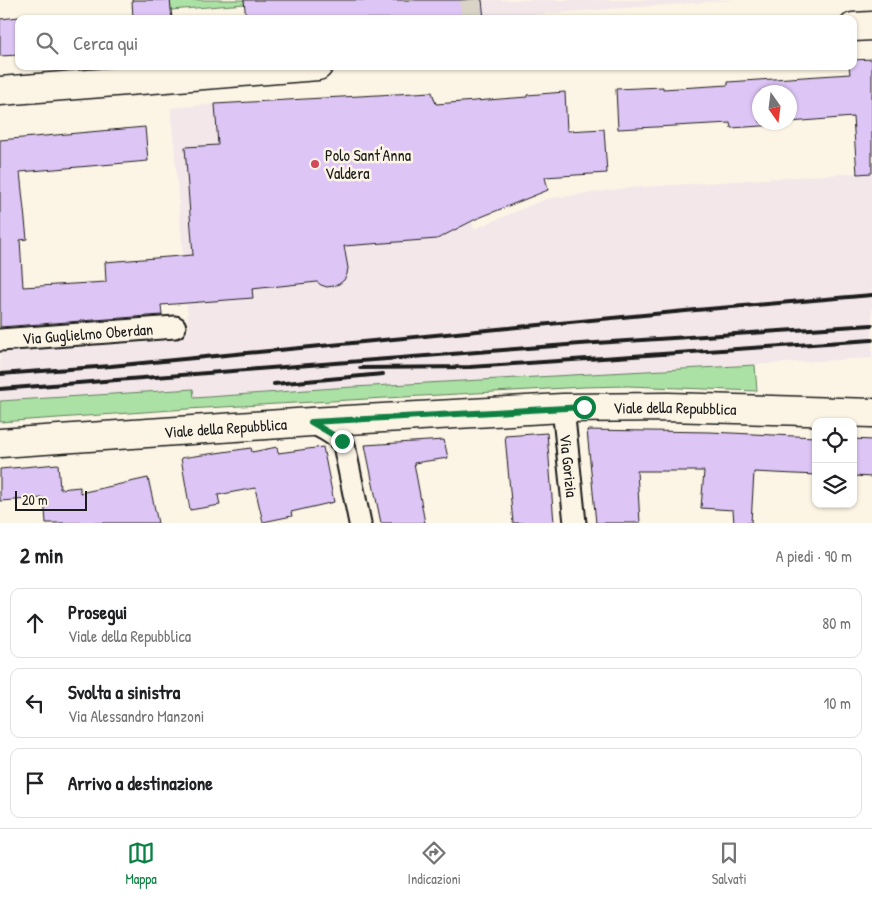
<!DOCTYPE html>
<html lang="it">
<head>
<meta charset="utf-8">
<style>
	body { margin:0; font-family:"Patrick Hand",sans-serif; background:#f6f6f6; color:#202124 }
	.controls { position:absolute; right:15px; bottom:15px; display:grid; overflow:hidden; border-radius:10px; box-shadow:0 1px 4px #0004 }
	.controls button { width:45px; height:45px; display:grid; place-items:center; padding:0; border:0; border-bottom:1px solid #e0e0e0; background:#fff; color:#202124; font:25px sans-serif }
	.compass { position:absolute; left:752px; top:85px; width:45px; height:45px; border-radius:50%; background:#fff; box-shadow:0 1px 4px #0004; rotate:166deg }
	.scale { position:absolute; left:15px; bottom:12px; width:72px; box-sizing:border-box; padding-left:5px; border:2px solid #1c1c1c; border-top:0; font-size:14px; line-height:18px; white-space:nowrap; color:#1c1c1c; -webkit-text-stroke:4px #fcf5e5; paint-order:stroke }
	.stop { position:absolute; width:15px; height:15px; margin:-11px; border:4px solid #0b8043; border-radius:50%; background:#fff }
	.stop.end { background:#0b8043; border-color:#fff; box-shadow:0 1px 5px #0008 }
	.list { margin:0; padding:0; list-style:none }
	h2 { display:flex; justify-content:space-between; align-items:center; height:65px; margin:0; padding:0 20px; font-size:21px }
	h2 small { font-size:16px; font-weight:400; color:#757577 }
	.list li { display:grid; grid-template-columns:32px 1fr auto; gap:15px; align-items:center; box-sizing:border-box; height:70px; margin:0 10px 10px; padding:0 10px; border:1px solid #e0e0e0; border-radius:10px }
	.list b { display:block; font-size:19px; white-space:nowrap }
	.list p { margin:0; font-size:16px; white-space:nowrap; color:#757577 }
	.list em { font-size:16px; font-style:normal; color:#757577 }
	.icon { flex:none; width:28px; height:28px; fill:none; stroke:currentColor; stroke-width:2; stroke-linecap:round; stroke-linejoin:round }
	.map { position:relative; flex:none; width:872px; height:523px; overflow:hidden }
	.search { position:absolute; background:#fff; box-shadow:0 1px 4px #0004; left:15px; right:15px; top:15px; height:55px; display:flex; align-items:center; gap:12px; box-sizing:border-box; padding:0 18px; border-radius:10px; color:#757577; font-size:19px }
	.sheet { height:305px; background:#fff }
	nav { display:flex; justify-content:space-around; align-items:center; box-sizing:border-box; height:70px; border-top:1px solid #e0e0e0; background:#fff; font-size:14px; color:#757577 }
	nav a { display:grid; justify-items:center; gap:2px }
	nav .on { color:#0b8043 }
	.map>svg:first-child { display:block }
</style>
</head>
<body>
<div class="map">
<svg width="872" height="523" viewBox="0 0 872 523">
	<rect width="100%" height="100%" fill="#fcf5e5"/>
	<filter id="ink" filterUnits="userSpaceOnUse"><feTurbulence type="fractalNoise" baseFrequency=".02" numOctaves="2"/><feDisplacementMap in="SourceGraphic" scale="10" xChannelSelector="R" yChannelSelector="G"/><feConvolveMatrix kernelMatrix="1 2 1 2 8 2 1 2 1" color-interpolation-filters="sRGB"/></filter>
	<g filter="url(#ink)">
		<path fill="#f3e7ea" d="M 482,0 L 737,0 L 484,18 Z
			M 215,104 L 472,221 L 474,229 L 546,199 L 627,188 L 872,172 L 872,358 L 335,388 L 194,398 L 192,389 L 0,401 L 0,349 L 189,331 L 171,108 Z"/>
		<path fill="#abe1a4" stroke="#647e60" d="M 170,0 L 244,0 L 245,4 L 171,10 Z
			M 755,365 L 757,391 L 628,386 L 584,387 L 187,409 L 0,422 L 0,401 L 193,389 L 194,398 L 335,388 Z"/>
		<path fill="#ddc5f5" stroke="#1c1c1c" d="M 132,0 L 170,0 L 172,19 L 133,19 Z
			M 244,0 L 482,0 L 484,19 L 246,19 Z
			M 19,17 L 19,55 L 0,56 L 0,19 Z
			M 872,59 L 872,173 L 857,174 L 853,117 L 790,122 L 790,92 L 760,92 L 760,122 L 783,122 L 777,123 L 777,125 L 731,128 L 730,123 L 618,129 L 616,89 L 663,87 L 663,89 L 728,85 L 728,82 L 850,74 L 849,66 L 853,66 L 853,60 Z
			M 432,92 L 436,104 L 527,97 L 527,95 L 565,92 L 567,131 L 604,129 L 607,173 L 545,177 L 548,190 L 476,219 L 437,239 L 344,246 L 348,268 L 347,274 L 344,280 L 339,284 L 333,286 L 327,287 L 321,285 L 317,282 L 252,289 L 253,298 L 161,305 L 162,315 L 0,327 L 0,140 L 145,127 L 148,161 L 20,172 L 27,239 L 20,240 L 23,287 L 106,282 L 105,262 L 193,255 L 185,147 L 218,145 L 215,104 Z
			M 587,430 L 710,432 L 816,437 L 816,475 L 754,472 L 751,523 L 734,523 L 733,510 L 701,508 L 704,471 L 637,471 L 640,523 L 596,523 Z
			M 547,433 L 554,523 L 513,523 L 505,436 Z
			M 853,439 L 872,440 L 872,477 L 853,476 Z
			M 444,440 L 448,458 L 414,463 L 425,523 L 381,523 L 365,445 Z
			M 277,447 L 278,453 L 323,447 L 334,502 L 291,512 L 292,516 L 263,522 L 255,488 L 218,495 L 220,505 L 190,510 L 181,458 L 251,448 L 252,452 Z
			M 58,464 L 60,489 L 80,487 L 80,493 L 148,478 L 158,523 L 46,523 L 44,498 L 0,501 L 0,469 Z"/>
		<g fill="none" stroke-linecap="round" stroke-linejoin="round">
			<path stroke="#dad4c7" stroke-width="21" stroke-dasharray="21 11" stroke-linecap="butt" d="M 470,0 L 472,19"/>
			<defs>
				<g id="street">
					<path id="s1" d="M 0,340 L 175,327"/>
					<path id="s2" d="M 563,408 L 575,523"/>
					<path d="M 311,422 C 322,428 337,434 344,445 L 360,523"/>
				</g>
				<g id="secondary">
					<path d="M 853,27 L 872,26"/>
					<path d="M 0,91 L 318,66"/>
					<path id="s3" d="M 0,443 L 311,422 L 563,408 L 668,407 L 872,413"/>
				</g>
			</defs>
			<use href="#street" stroke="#1c1c1c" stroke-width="25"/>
			<use href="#secondary" stroke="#1c1c1c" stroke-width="31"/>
			<use href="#street" stroke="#fcf5e5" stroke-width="21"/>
			<use href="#secondary" stroke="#fcf5e5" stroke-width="28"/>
			<path stroke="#1c1c1c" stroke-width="4" d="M 360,368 L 470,367 L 872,340
				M 0,374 L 111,366 L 696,310 L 872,295
				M 274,384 L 383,374
				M 0,389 L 580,344 L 872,325"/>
		</g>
	</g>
	<g fill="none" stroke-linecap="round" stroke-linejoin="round" filter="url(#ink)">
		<path stroke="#0b8043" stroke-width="6" d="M 342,441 L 335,436 L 311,422 L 584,407"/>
	</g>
	<circle fill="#d1495b" stroke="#fcf5e5" stroke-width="2" cx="315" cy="164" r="5"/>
	<g text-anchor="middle" stroke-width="5" stroke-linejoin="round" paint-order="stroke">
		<g font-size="16" fill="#1c1c1c" stroke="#fcf5e5" text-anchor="start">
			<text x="325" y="161">Polo Sant'Anna<tspan x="325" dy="18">Valdera</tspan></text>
		</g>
		<g font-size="16" fill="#1c1c1c" stroke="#fcf5e5">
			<text dy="6" stroke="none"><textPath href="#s1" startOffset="88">Via Guglielmo Oberdan</textPath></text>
			<text dy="6" stroke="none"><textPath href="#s3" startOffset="676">Viale della Repubblica</textPath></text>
			<text dy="6" stroke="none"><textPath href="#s3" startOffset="226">Viale della Repubblica</textPath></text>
			<text dy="6" stroke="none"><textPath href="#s2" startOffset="58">Via Gorizia</textPath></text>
		</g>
	</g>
</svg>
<div class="controls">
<button><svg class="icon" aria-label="locate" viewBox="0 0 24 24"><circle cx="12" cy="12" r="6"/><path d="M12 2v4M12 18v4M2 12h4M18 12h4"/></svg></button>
<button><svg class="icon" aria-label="layers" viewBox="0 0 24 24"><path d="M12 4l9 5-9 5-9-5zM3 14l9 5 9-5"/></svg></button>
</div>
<svg class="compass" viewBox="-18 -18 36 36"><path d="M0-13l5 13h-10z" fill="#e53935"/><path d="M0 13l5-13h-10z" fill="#757577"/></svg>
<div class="scale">20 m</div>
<div class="stop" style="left:584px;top:407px"></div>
<div class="stop end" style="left:342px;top:441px"></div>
<div class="search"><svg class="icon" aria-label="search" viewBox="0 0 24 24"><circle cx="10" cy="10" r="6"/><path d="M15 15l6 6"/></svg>Cerca qui</div>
</div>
<section class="sheet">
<h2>2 min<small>A piedi · 90 m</small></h2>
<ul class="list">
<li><svg class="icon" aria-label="ahead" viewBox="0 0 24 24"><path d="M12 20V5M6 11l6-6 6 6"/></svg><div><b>Prosegui</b><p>Viale della Repubblica</p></div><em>80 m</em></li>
<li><svg class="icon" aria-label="left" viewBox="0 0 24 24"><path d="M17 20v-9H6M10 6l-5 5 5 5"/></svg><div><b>Svolta a sinistra</b><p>Via Alessandro Manzoni</p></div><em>10 m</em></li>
<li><svg class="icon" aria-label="arrive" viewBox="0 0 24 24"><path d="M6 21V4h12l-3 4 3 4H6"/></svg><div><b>Arrivo a destinazione</b></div></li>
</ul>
</section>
<nav>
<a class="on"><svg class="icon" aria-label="map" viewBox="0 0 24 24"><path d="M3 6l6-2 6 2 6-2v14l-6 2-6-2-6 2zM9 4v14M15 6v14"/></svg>Mappa</a>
<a><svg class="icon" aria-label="directions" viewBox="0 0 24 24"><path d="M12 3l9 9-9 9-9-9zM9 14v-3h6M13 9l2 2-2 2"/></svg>Indicazioni</a>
<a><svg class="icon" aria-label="saved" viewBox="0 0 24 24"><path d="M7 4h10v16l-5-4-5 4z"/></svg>Salvati</a>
</nav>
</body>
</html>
